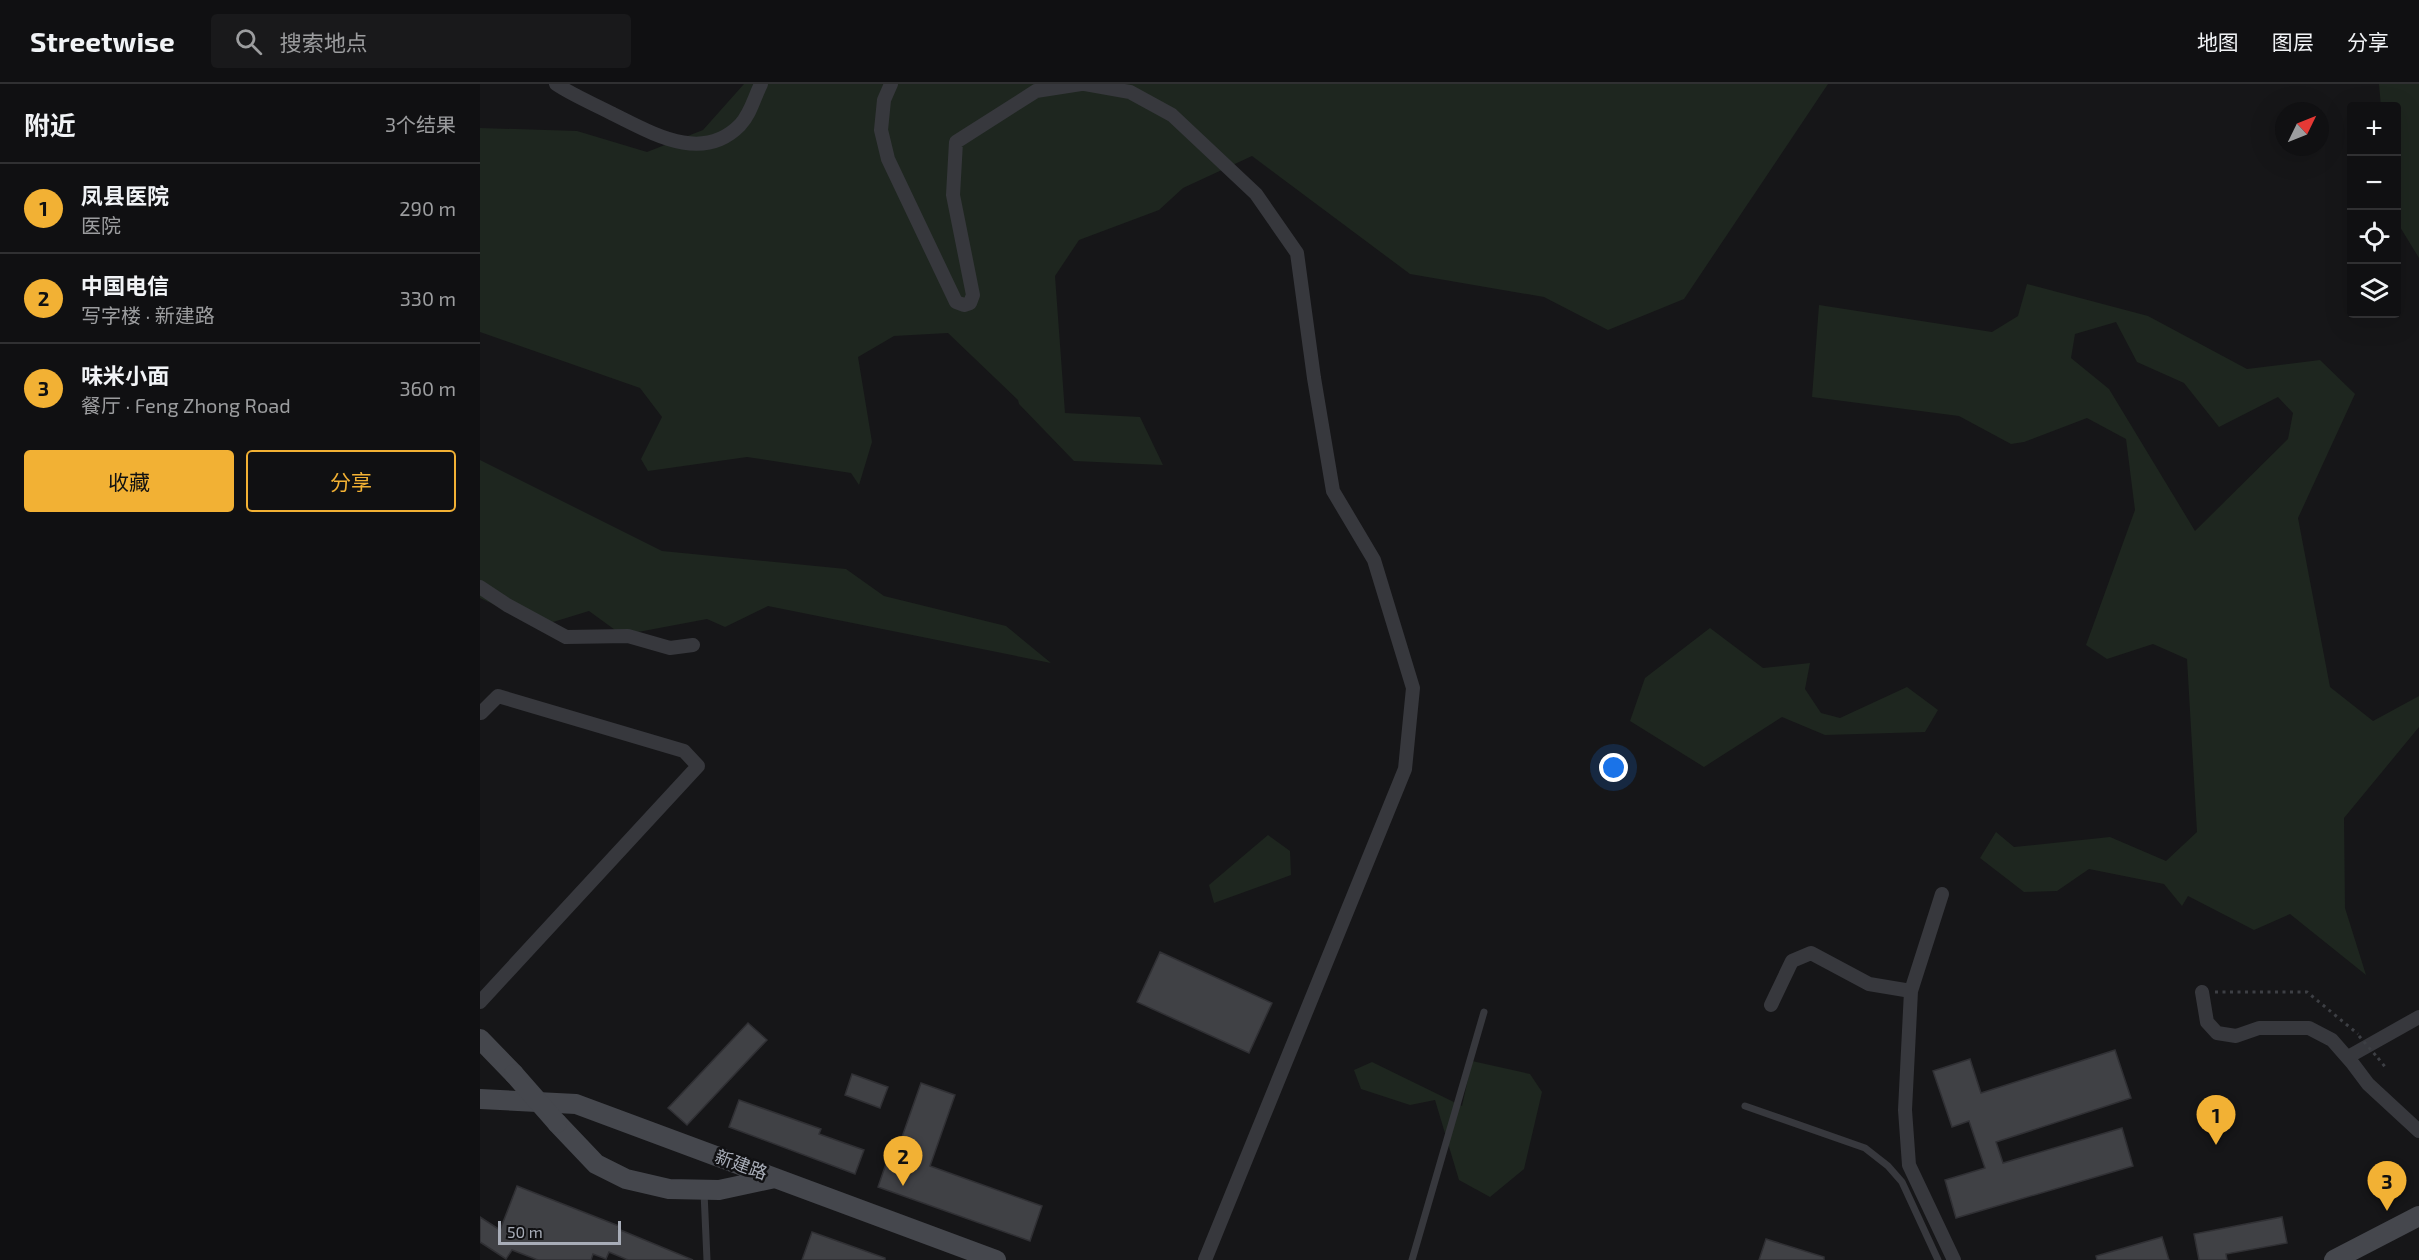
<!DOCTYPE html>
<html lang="zh">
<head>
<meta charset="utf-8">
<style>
	body { margin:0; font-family:"Exo 2","Noto Sans SC",sans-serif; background:#19191b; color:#f1f3f6 }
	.controls { position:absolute; right:18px; top:18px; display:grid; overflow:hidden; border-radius:6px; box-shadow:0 6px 24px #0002 }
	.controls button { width:54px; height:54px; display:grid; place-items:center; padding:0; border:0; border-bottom:2px solid #303032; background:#101012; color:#f1f3f6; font:30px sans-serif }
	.compass { position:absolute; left:1795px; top:18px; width:54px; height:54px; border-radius:50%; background:#101012; box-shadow:0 6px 24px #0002; rotate:47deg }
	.scale { position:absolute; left:18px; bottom:15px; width:123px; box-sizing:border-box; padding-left:6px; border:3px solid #a8adb8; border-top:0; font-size:16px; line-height:21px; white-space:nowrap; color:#a8adb8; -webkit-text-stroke:4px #111113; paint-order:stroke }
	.you { position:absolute; left:1134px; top:684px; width:21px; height:21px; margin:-15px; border:4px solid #fff; border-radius:50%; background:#1a73e8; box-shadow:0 0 0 9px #1a73e833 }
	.badge { display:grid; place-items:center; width:39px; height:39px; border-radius:50%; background:#f2b134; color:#111; font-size:20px; font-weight:700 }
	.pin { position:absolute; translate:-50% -50px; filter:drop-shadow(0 2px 3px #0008) }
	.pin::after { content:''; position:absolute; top:32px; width:21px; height:18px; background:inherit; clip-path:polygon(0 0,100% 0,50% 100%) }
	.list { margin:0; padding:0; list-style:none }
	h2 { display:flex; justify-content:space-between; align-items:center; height:78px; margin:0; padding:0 24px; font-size:26px }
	h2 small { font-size:20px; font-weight:400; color:#9c9d9f }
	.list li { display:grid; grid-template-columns:39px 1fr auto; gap:18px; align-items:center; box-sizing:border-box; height:90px; padding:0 24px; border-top:2px solid #303032 }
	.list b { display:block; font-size:22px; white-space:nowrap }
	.list p { margin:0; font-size:20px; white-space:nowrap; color:#9c9d9f }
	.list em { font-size:20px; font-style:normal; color:#9c9d9f }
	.actions { display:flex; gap:12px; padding:18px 24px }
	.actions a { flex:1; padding:14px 0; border:2px solid #f2b134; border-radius:6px; text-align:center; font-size:21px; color:#f2b134 }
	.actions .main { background:#f2b134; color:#111 }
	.icon { flex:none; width:33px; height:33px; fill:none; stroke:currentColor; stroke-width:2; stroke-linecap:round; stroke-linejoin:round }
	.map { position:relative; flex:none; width:1939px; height:1176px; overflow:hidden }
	header { display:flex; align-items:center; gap:36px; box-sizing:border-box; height:84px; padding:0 30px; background:#101012; border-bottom:2px solid #303032 }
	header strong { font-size:28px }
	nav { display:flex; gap:33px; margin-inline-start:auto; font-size:21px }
	.search { width:420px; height:54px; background:#19191b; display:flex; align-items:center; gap:15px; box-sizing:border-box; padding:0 21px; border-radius:6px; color:#9c9d9f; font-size:22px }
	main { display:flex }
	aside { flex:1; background:#101012 }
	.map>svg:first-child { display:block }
</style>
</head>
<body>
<header>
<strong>Streetwise</strong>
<div class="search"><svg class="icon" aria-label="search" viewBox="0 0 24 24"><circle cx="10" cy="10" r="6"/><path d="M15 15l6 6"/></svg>搜索地点</div>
<nav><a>地图</a><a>图层</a><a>分享</a></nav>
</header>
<main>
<aside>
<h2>附近<small>3个结果</small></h2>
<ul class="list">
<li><span class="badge">1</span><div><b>凤县医院</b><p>医院</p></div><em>290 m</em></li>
<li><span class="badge">2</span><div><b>中国电信</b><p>写字楼 · 新建路</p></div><em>330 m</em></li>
<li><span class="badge">3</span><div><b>味米小面</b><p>餐厅 · Feng Zhong Road</p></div><em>360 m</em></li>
</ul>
<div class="actions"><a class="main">收藏</a><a>分享</a></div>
</aside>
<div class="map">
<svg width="1939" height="1176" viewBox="0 0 1939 1176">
	<rect width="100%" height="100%" fill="#161618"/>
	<path fill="#1e261f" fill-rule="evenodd" d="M 264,0 L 1348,0 L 1204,215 L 1128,246 L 1064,213 L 930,190 L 772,72 L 703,104 L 679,126 L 599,156 L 575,192 L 585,329 L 660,333 L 683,381 L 594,377 L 539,320 L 538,316 L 468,249 L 414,252 L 378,273 L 392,358 L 379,401 L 371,389 L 267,373 L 168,387 L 161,375 L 182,333 L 160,304 L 0,248 L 0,44 L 97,47 L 167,68 L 223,46 Z
		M 1899,0 L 1939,0 L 1939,174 L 1917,138 L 1916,22 L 1901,22 Z
		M 1547,200 L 1668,232 L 1767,285 L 1840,276 L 1875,310 L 1818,434 L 1850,603 L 1893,637 L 1939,612 L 1939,643 L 1864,734 L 1865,824 L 1886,891 L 1810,830 L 1774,846 L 1708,812 L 1702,822 L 1684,800 L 1609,785 L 1577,807 L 1544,808 L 1500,774 L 1516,748 L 1534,763 L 1630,753 L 1686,777 L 1717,748 L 1707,575 L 1673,560 L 1627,575 L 1606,561 L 1655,426 L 1646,355 L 1607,334 L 1544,358 L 1531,360 L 1479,332 L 1332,313 L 1339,221 L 1512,248 L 1538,232 ZM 1636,238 L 1657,278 L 1704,299 L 1739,343 L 1798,313 L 1813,329 L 1808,355 L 1715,447 L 1629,305 L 1591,274 L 1595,250 Z
		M 0,376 L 182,467 L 366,485 L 404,512 L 526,542 L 571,579 L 288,522 L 245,543 L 227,535 L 142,551 L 109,527 L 60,542 L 0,514 Z
		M 1230,544 L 1283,584 L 1330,579 L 1325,605 L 1341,629 L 1360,634 L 1427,603 L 1458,626 L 1445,648 L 1345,651 L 1302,633 L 1224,683 L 1150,637 L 1165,594 Z
		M 788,751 L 810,767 L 811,791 L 734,819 L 729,801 Z
		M 992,977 L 1050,990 L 1062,1008 L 1044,1085 L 1010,1113 L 979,1096 L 955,1016 L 930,1021 L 881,1005 L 874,986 L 892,978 L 982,1022 Z"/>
	<path fill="#404145" stroke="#303034" stroke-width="1.5" d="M 680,868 L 792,919 L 769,969 L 657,918 Z
		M 268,939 L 287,956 L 207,1041 L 188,1024 Z
		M 1635,966 L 1651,1014 L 1516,1058 L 1523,1079 L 1642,1044 L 1653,1082 L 1476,1134 L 1465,1096 L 1505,1084 L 1489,1037 L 1472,1043 L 1453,987 L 1490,975 L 1501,1009 Z
		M 372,990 L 408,1003 L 400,1024 L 365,1011 Z
		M 441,999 L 475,1011 L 450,1082 L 562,1122 L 550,1157 L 398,1103 L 410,1068 L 416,1070 Z
		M 259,1016 L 341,1045 L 339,1050 L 384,1066 L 375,1090 L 249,1043 Z
		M 37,1102 L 139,1142 L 138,1145 L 213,1176 L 148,1176 L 129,1168 L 126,1175 L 113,1170 L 111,1176 L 58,1176 L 32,1166 L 26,1175 L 0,1158 L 0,1133 L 20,1146 Z
		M 1802,1133 L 1807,1159 L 1746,1170 L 1747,1176 L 1719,1176 L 1714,1150 Z
		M 332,1148 L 405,1174 L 405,1176 L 322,1176 Z
		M 1682,1153 L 1689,1176 L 1617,1176 L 1616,1172 Z
		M 1286,1155 L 1344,1173 L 1344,1176 L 1279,1176 Z"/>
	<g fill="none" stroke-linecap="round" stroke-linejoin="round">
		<path stroke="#3d3f44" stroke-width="3" stroke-dasharray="3 4.5" stroke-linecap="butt" d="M 1735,908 L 1827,908 L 1878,950
			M 1898,974 L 1906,984"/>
		<path stroke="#37383d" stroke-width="7" d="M 1265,1022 L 1385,1064 L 1408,1082 L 1422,1098 L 1458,1176
			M 224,1108 L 227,1176
			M 932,1176 L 1004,928"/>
		<path stroke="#37383d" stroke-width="14" d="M 76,0 C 94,12 114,20 133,30 C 172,49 222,80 260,41 C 271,29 274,14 281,0
			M 411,0 L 404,16 L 401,46 L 408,75 L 476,218 L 484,221 L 490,219 L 493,211 L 473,111 L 476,58 L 556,7 L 601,0
			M 605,0 L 650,8 L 692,31 L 776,110 L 817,169 L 834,294 L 853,407 L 894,476 L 933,604 L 925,685 L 725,1176
			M 0,503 L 27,521 L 86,553 L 148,552 L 190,564 L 213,561
			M 1462,810 L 1431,907 L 1425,1026 L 1429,1081 L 1474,1176
			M 1722,908 L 1727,938 L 1737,949 L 1756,952 L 1779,944 L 1829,944 L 1852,956 L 1873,980 L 1888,1000 L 1939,1047
			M 0,918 L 218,682 L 204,667 L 18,612 L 1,629
			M 1291,921 L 1312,877 L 1331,869 L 1389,900 L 1431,907
			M 1868,973 L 1939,933"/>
		<path stroke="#45474d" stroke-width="20" d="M 0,955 L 34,990
			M 0,1015 L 96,1020 L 516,1176
			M 77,1039 L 116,1080 L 146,1095 L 189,1105 L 239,1106 L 295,1094
			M 1854,1176 L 1939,1132"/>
		<path stroke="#3d3f44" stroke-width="3" stroke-dasharray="3 4.5" stroke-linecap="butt" d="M 1879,952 L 1897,973"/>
		<path stroke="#45474d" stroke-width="20" d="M 34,990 L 77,1039"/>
	</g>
	<g text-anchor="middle" stroke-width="5" stroke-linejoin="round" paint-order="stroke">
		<g font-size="18" fill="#a8adb8" stroke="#111113">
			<text transform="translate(261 1081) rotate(20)" y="6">新建路</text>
		</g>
	</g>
</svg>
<div class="controls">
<button>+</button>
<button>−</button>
<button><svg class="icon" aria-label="locate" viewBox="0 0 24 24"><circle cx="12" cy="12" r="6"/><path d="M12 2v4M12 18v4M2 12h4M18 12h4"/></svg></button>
<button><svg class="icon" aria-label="layers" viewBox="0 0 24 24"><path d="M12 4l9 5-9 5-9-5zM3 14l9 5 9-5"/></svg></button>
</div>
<svg class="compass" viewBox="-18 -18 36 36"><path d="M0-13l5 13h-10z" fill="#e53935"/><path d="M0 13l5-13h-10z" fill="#9c9d9f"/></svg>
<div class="scale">50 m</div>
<div class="you"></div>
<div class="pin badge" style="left:1736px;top:1061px">1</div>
<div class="pin badge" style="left:423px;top:1102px">2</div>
<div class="pin badge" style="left:1907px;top:1127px">3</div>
</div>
</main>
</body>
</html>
